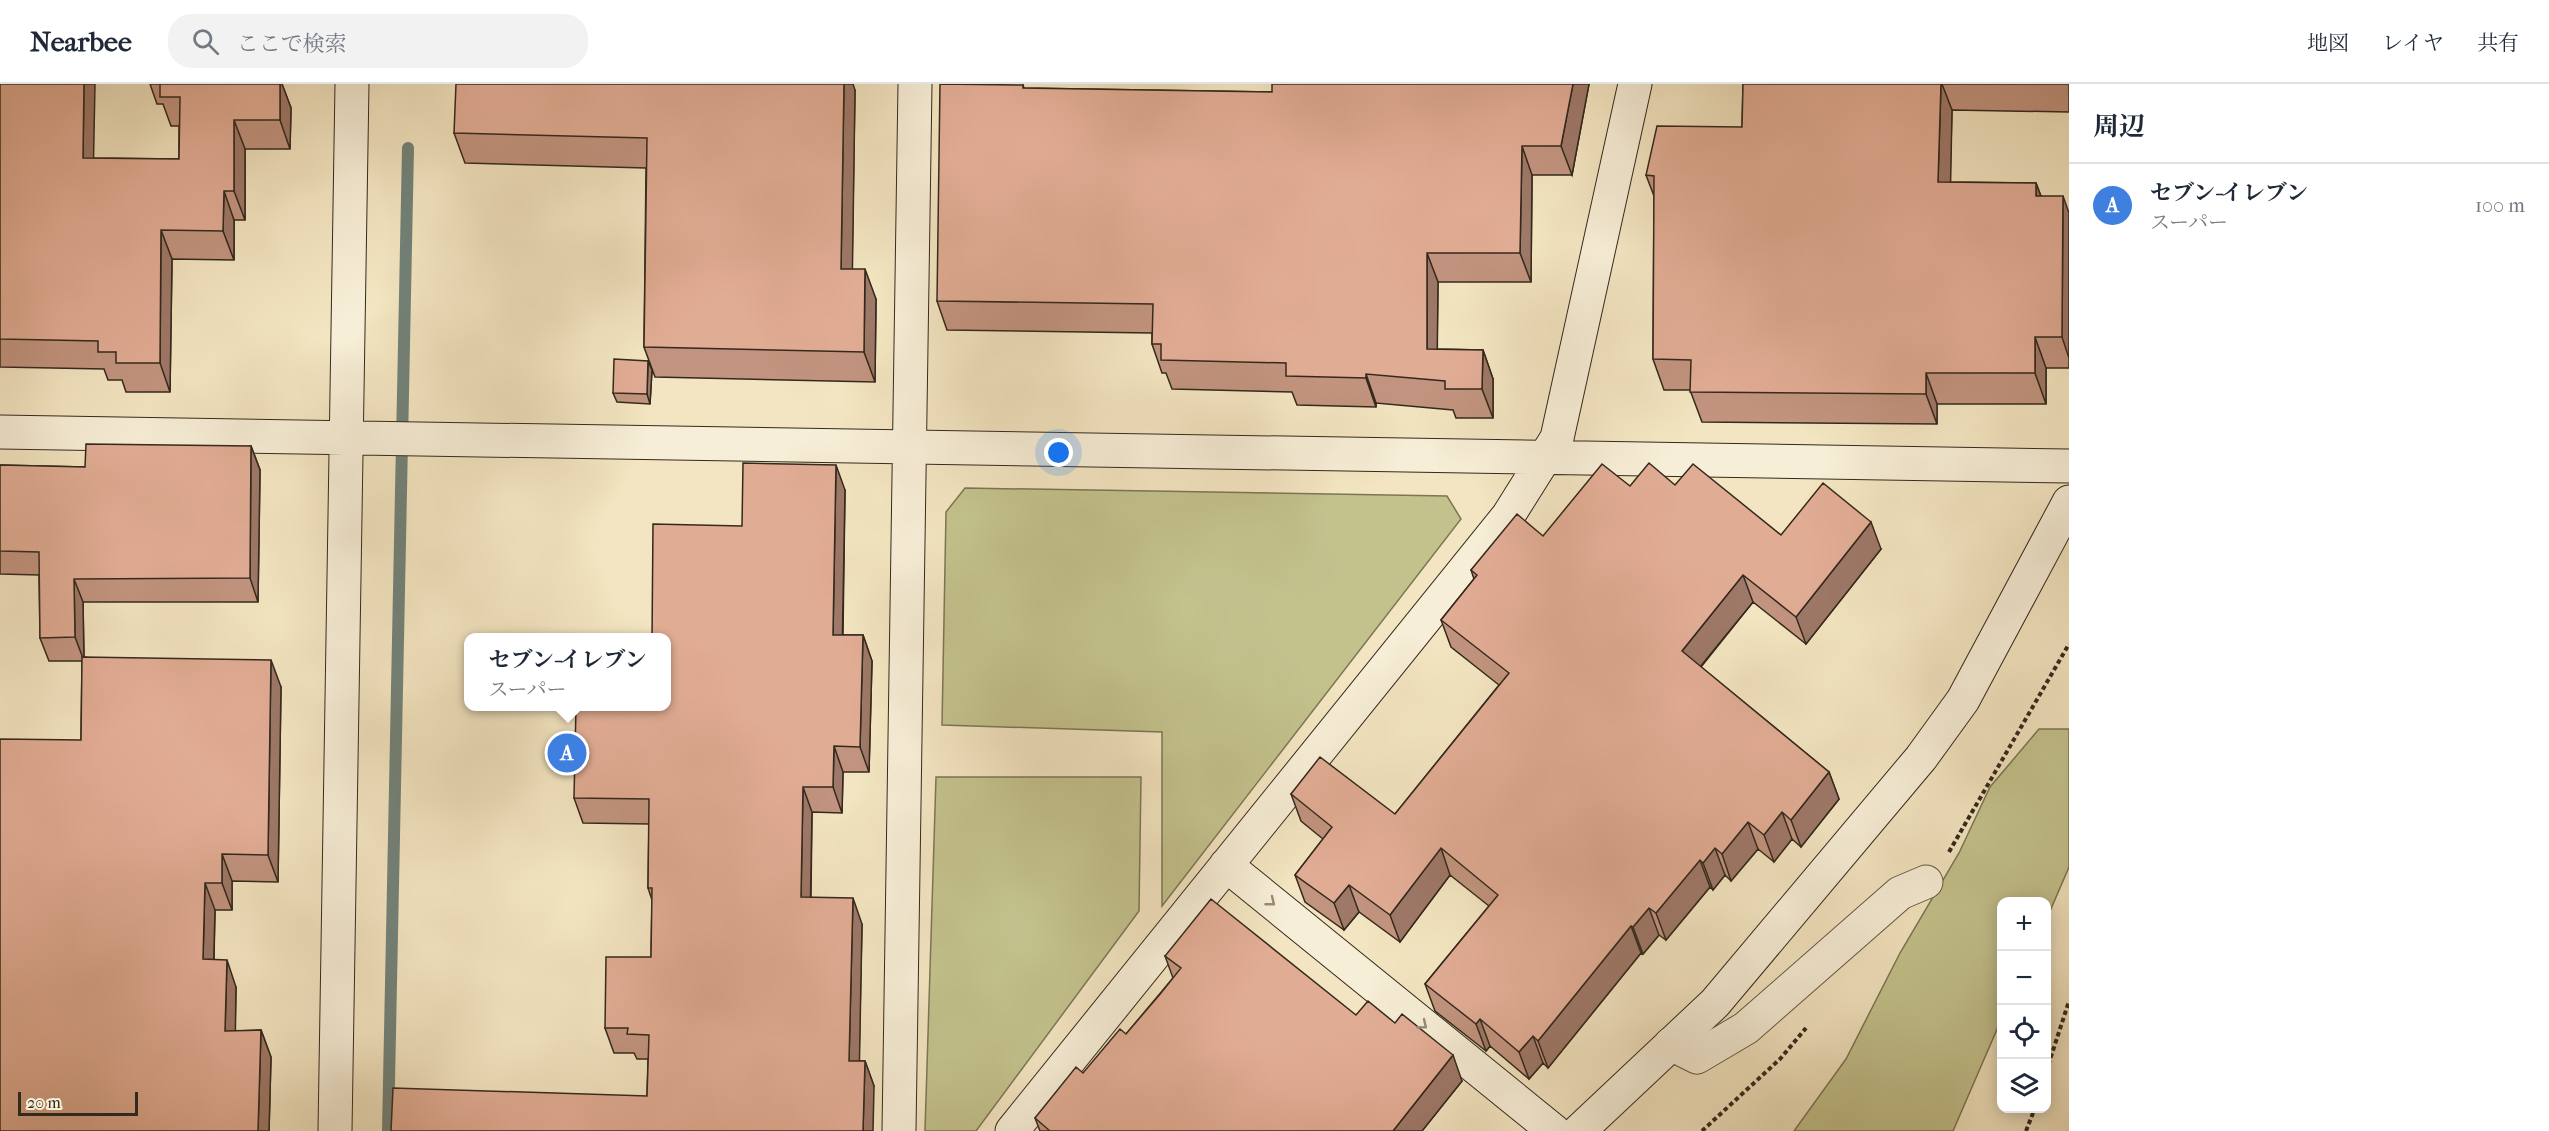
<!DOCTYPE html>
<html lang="ja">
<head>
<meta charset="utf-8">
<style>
	body { margin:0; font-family:"IM FELL French Canon","Noto Serif JP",serif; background:#f2f2f3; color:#1f2937 }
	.controls { position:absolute; right:18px; bottom:18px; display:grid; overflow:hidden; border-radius:12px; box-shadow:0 3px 15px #0003 }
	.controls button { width:54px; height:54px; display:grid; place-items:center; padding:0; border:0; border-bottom:2px solid #e0e1e3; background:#fff; color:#1f2937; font:30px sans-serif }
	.scale { position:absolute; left:18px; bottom:15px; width:120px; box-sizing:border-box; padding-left:6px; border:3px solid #34291d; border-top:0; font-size:16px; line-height:21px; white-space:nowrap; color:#34291d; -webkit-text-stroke:4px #f7eed7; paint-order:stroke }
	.you { position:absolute; left:1059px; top:369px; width:21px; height:21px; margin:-15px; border:4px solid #fff; border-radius:50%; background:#1a73e8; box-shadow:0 0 0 9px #1a73e833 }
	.badge { display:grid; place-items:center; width:39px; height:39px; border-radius:50%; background:#8f2418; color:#fff; font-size:20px; font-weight:700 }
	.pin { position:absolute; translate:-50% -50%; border:3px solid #fff; box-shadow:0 2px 6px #0006 }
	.popup { position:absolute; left:464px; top:549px; width:207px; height:78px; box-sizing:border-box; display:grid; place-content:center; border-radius:12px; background:#fff; filter:drop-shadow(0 2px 4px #0005); font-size:20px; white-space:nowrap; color:#747a83 }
	.popup b { font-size:22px; color:#1f2937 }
	.popup::after { content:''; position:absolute; left:50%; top:100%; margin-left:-12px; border:12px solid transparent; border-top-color:#fff }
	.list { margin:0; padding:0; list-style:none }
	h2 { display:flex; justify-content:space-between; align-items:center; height:78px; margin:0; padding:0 24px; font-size:26px }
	h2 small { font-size:20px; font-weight:400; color:#747a83 }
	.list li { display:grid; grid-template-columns:39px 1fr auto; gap:18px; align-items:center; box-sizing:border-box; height:84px; padding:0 24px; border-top:2px solid #e0e1e3 }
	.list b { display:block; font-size:22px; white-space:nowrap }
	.list p { margin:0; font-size:20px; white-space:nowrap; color:#747a83 }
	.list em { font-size:20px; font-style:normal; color:#747a83 }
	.icon { flex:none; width:33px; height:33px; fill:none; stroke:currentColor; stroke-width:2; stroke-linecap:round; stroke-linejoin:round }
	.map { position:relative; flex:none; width:2069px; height:1047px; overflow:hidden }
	header { display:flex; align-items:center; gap:36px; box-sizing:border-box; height:84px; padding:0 30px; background:#fff; border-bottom:2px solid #e0e1e3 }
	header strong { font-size:28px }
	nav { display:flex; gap:33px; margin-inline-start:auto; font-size:21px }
	.search { width:420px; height:54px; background:#f2f2f3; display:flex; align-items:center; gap:15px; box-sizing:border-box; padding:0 21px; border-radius:24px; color:#747a83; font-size:22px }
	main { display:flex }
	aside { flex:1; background:#fff }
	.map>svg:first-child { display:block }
</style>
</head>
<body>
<header>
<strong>Nearbee</strong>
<div class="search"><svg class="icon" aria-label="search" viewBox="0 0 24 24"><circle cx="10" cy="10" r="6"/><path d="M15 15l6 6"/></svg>ここで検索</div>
<nav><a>地図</a><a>レイヤ</a><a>共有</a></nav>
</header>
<main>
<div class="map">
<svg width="2069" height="1047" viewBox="0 0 2069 1047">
	<rect width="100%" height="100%" fill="#f3e5c1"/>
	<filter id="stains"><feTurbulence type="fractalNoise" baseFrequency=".00333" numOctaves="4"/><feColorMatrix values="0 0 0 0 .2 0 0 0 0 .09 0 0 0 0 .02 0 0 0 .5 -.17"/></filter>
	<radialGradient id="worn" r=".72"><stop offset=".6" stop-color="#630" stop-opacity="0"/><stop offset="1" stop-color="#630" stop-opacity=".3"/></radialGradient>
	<path fill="#c3c28d" stroke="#7c7655" stroke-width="1.5" d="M 965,404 L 1447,412 L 1461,435 L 1162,822 L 1162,648 L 942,641 L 946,428 Z
		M 2039,645 L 2069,645 L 2069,783 L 2047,834 L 2046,818 L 2002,818 L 2001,936 L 1953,1047 L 1794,1047 L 1846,975 L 1900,869 L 1959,769 L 1990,703 Z
		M 936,693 L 1141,693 L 1139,827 L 976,1047 L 925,1047 Z"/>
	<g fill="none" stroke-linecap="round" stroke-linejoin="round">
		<path stroke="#728279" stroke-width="12" d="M 388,1047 L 408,64"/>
		<defs>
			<path id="street" d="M 1671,960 L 1697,973 L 1746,944 L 1900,809 L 1926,798"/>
			<path id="secondary" d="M 0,348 L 2069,382
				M 1226,781 L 1554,1047
				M 335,1047 L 352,0
				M 899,1047 L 915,0
				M 1012,1047 L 1508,432 L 1557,354 L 1635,0
				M 1579,1047 L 1715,919 L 1921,674 L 1963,616 L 2069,418"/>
		</defs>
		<use href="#street" stroke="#645846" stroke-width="35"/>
		<use href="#secondary" stroke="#34291d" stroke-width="35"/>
		<path stroke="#34291d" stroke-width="4" stroke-dasharray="4.5 3" stroke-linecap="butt" d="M 1949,768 L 2069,560
			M 2046,988 L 2069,917
			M 1702,1047 L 1780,975 L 1806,944
			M 2026,1047 L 2035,1024"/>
		<use href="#street" stroke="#f7eed7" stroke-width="33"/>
		<use href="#secondary" stroke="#f7eed7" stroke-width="33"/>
	</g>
	<path fill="#c2947f" stroke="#34291d" stroke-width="1.5" d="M 0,0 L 94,74 L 179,75 L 179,42 L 171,42 L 163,20 L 157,20 L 150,0 L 282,0 L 291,24 L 290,65 L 245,65 L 245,136 L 234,136 L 234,176 L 172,175 L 170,308 L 126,308 L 122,296 L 108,296 L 104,285 L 0,283 Z
		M 1589,0 L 1572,91 L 1532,91 L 1531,198 L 1438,198 L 1437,265 L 1483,266 L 1493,295 L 1493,334 L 1456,334 L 1453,326 L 1376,319 L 1376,323 L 1297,321 L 1292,308 L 1172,305 L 1166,289 L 1162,289 L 1152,260 L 1152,249 L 947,246 L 937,217 L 1023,1 L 1024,4 L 1272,8 Z
		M 1743,0 L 2069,0 L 2069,28 L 1952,26 L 1950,98 L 2036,99 L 2041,112 L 2069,129 L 2069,284 L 2046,284 L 2046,320 L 1937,320 L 1937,340 L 1702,338 L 1690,306 L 1664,306 L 1653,275 L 1654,112 L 1646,91 L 1742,43 Z
		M 855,6 L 852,185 L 876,215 L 875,298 L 655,293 L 644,263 L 646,84 L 465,79 L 454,49 Z
		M 648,277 L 652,286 L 650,320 L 617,318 L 613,309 Z
		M 251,362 L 260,386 L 258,518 L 83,518 L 84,573 L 281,603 L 278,798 L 232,797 L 232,826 L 215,826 L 214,876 L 236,903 L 235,947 L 261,946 L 271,973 L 269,1047 L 81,656 L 82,577 L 49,577 L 40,554 L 39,491 L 0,490 L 0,381 L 85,383 Z
		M 1675,401 L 1781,451 L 1881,465 L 1806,560 L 1753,518 L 1701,583 L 1829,688 L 1839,715 L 1801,763 L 1792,755 L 1774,778 L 1758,765 L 1731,797 L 1725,791 L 1713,806 L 1710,803 L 1666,856 L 1659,851 L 1643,870 L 1641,869 L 1548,984 L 1543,979 L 1529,995 L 1490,962 L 1486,967 L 1435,927 L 1425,900 L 1489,822 L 1450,791 L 1400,858 L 1359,828 L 1344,846 L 1305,818 L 1295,791 L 1323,755 L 1301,737 L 1291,710 L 1395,730 L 1499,601 L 1451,563 L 1441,536 L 1474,495 L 1471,486 L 1543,452 L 1630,402 Z
		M 845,406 L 843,551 L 863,551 L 872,577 L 869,688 L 843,688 L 842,729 L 812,728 L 811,813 L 862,840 L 859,977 L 865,977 L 874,1002 L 647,1012 L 648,975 L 637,975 L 634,969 L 614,969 L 605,944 L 651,873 L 652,816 L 648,804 L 649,740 L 583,739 L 574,714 L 666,622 L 742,442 Z
		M 1165,872 L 1356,931 L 1462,997 L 1422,1047 L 1040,1047 L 1035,1034 L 1126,950 L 1173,894 Z"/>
	<path fill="#9e7868" stroke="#34291d" stroke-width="1.5" d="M 84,0 L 95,0 L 93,102 L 83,74 Z
		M 280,0 L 282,0 L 291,24 L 290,65 L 280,36 Z
		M 844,0 L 853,0 L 855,6 L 852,215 L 841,185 Z
		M 1573,0 L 1589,0 L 1572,91 L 1561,62 Z
		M 1941,0 L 1942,0 L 1952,26 L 1950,129 L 1938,98 Z
		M 234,36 L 245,65 L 245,136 L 234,107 Z
		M 1522,62 L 1532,91 L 1531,198 L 1520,169 Z
		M 2036,99 L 2047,129 L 2036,112 Z
		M 224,107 L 234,136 L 234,176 L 223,147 Z
		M 2063,112 L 2069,129 L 2069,274 L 2062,253 Z
		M 161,146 L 172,175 L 170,308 L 160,279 Z
		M 1427,169 L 1438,198 L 1437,294 L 1427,265 Z
		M 865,185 L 876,215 L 875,298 L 864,268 Z
		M 2035,253 L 2046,284 L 2046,320 L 2035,289 Z
		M 1483,266 L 1493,295 L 1493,334 L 1482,305 Z
		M 648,277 L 652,286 L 650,320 L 647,310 Z
		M 1926,289 L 1937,320 L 1937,340 L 1926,310 Z
		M 1366,290 L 1376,319 L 1376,323 L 1366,294 Z
		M 251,362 L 260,386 L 258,518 L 250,494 Z
		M 836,381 L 845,406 L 842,576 L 833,551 Z
		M 1871,438 L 1881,465 L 1806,560 L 1796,533 Z
		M 1743,491 L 1753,518 L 1691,594 L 1682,567 Z
		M 74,495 L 83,518 L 84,577 L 75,553 Z
		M 863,551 L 872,577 L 869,688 L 860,663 Z
		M 271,576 L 281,603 L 278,798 L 268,771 Z
		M 834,662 L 843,688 L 842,729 L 833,703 Z
		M 1829,688 L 1839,715 L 1801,763 L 1791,736 Z
		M 803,703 L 812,728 L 810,839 L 801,813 Z
		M 1782,728 L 1792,755 L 1774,778 L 1764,751 Z
		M 1748,738 L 1758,765 L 1731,797 L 1722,770 Z
		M 1441,764 L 1450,791 L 1400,858 L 1390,831 Z
		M 1715,764 L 1725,791 L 1713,806 L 1703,779 Z
		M 222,770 L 232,797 L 232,826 L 222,799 Z
		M 1700,776 L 1710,803 L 1666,856 L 1656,829 Z
		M 205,799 L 215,826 L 213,903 L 203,875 Z
		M 1349,801 L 1359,828 L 1344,846 L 1334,819 Z
		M 853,814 L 862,840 L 859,1002 L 849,977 Z
		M 1649,824 L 1659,851 L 1643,870 L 1633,843 Z
		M 1631,842 L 1641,869 L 1548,984 L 1538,957 Z
		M 227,876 L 236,903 L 235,975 L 225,947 Z
		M 1480,935 L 1490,962 L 1486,967 L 1476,940 Z
		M 261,946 L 271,973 L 269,1047 L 258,1047 Z
		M 1533,952 L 1543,979 L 1529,995 L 1519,968 Z
		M 1453,971 L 1462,997 L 1422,1047 L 1393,1047 Z
		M 865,977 L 874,1002 L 873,1047 L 863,1047 Z"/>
	<path fill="#e1ac94" stroke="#34291d" stroke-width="1.5" d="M 0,0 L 84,0 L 83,74 L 179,75 L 180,13 L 160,13 L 160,0 L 280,0 L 280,36 L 234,36 L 234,107 L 224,107 L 223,147 L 161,146 L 160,279 L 116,279 L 116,268 L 98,268 L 98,257 L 0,255 Z
		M 456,0 L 844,0 L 841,185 L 865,185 L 864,268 L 644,263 L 647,54 L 454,49 Z
		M 940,0 L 1023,1 L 1023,4 L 1272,8 L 1272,0 L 1573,0 L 1561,62 L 1522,62 L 1520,169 L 1427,169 L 1427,265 L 1483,266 L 1482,305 L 1445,305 L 1445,297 L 1366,290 L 1366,294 L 1286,292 L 1286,279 L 1161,276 L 1161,260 L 1152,260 L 1153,220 L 937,217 Z
		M 1743,0 L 1941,0 L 1938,98 L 2036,99 L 2036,112 L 2063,112 L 2062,253 L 2035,253 L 2035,289 L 1926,289 L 1926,310 L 1690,308 L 1691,276 L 1653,275 L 1654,92 L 1646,91 L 1657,42 L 1742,43 Z
		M 614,275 L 648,277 L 647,310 L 613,309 Z
		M 86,360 L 251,362 L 250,494 L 74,495 L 75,553 L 40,554 L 39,468 L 0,467 L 0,381 L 85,383 Z
		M 743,379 L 836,381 L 833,551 L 863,551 L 860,663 L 834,662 L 833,703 L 803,703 L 801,813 L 853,814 L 849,977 L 865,977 L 863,1047 L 391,1047 L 393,1004 L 647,1012 L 649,951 L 627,950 L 628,944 L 605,944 L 606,873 L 651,873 L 652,804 L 648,804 L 649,715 L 574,714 L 576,622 L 666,622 L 666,554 L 652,554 L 653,440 L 742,442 Z
		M 1649,379 L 1675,401 L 1693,380 L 1781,451 L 1823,399 L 1871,438 L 1796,533 L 1743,491 L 1682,567 L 1829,688 L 1791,736 L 1782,728 L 1764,751 L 1748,738 L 1722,770 L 1715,764 L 1703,779 L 1700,776 L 1656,829 L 1649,824 L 1633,843 L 1631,842 L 1538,957 L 1533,952 L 1519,968 L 1480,935 L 1476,940 L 1425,900 L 1498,811 L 1441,764 L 1390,831 L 1349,801 L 1334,819 L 1295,791 L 1332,743 L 1291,710 L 1320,673 L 1395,730 L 1509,589 L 1441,536 L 1477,491 L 1471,486 L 1517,430 L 1543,452 L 1602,380 L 1630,402 Z
		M 82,573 L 271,576 L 268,771 L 222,770 L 222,799 L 205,799 L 203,875 L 227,876 L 225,947 L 261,946 L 258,1047 L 0,1047 L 0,655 L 81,656 Z
		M 1211,815 L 1356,931 L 1368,917 L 1395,939 L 1402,930 L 1453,971 L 1393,1047 L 1050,1047 L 1035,1034 L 1076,983 L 1083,989 L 1120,945 L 1126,950 L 1161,909 L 1181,884 L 1165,872 Z"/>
	<defs><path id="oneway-chevron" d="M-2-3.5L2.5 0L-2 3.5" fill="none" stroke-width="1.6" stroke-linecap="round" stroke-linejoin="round" transform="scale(1.5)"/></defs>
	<g stroke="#968c7a">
		<use href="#oneway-chevron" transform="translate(1271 818) rotate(39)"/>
		<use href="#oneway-chevron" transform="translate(1423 941) rotate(39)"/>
	</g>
	<rect width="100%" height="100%" filter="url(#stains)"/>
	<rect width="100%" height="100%" fill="url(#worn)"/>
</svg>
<div class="controls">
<button>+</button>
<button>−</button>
<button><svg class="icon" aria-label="locate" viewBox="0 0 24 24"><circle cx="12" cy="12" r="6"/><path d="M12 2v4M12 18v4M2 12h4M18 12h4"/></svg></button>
<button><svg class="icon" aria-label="layers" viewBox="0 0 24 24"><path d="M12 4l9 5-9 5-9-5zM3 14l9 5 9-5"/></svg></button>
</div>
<div class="scale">20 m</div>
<div class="you"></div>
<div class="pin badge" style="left:567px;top:669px;background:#3f7fe0">A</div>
<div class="popup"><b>セブン-イレブン</b>スーパー</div>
</div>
<aside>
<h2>周辺<small></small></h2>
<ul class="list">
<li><span class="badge" style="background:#3f7fe0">A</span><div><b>セブン-イレブン</b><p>スーパー</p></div><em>100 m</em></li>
</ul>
</aside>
</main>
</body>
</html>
